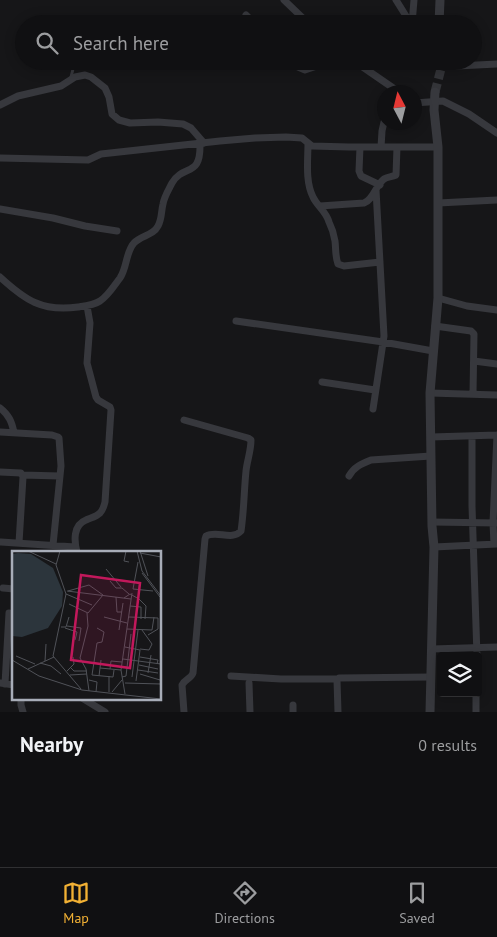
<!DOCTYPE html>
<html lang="en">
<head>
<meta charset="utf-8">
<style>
	body { margin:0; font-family:"PT Sans",sans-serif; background:#19191b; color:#f1f3f6 }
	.controls { position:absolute; right:15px; bottom:15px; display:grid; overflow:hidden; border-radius:5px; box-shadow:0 2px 12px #0003 }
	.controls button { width:45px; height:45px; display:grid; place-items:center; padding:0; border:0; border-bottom:1px solid #303032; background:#101012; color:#f1f3f6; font:25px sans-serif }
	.compass { position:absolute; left:377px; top:85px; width:45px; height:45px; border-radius:50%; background:#101012; box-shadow:0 2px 12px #0003; rotate:353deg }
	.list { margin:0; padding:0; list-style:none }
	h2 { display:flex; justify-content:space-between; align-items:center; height:65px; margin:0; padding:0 20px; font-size:21px }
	h2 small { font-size:16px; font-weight:400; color:#9c9d9f }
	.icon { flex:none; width:28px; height:28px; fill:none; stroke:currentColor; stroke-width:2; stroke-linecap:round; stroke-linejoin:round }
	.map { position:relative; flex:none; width:497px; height:712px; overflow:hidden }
	.search { position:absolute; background:#101012; box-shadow:0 2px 12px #0003; left:15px; right:15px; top:15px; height:55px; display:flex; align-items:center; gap:12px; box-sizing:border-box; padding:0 18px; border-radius:28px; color:#9c9d9f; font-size:19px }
	.sheet { height:155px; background:#101012 }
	nav { display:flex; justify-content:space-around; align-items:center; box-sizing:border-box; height:70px; border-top:1px solid #303032; background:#101012; font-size:14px; color:#9c9d9f }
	nav a { display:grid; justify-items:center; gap:2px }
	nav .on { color:#f2b134 }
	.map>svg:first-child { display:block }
</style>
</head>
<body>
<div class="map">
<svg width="497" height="712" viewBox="0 0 497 712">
	<rect width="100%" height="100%" fill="#161618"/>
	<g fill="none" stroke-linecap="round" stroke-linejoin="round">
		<path stroke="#333438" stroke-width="9" stroke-dasharray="9 4.5" stroke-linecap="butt" d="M 435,92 L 442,65"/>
		<path stroke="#37383d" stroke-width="3" d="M 71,77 L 74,65 L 76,61"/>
		<path stroke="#37383d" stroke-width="7" d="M 284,0 L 309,24
			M 396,0 L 411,24
			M 246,15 L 255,24
			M 412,24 L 414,0
			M 293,61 L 298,67 L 305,70 L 332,61
			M 354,61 L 399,92
			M 442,61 L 451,66 L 457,66 L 497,64
			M 414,103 L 443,101 L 469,114 L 497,133
			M 0,105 L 18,96 L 61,86 L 75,77 L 85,75 L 91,77 L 105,88 L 109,97 L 112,114 L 119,120 L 130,123 L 158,122 L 183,124 L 191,128 L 204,143
			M 308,143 C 308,160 305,181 313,197 C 317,206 326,211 329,222 C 332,228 334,235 335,241 C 336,249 335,256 338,264 L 344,266 L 380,262
			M 360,147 L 359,171 L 361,176 L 380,185
			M 381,147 L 382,131 L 384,122
			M 0,158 L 88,160 L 101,154 L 220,141 L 255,138 L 286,137 L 302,138 L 312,146 L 349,147 L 438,147
			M 438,203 L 497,200
			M 320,206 L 364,203 C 374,199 375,186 384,179 C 387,177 392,177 396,175 L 397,147
			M 0,209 L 53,218 L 85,226 L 117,231
			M 0,277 C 25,300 42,312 78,307 C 85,306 94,305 100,301 C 108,296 114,286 120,278 C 127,268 126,251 134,243 C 141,235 153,236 158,226 C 162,219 161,212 163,204 C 164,197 169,189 172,183 C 184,163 201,179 200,143
			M 438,298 L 467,306 L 497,310
			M 236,321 L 383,342 L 433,351
			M 435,326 L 471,331 L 474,334 L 473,394
			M 474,361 L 497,364
			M 322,382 L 375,390
			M 430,393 L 497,395
			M 0,408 C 9,415 12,422 14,433
			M 373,409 L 384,336 L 376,190
			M 184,420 L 248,438 L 251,440 C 251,451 247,461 246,471 C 244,491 244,511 241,531 C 232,541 217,530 206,536 L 205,539 L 193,673 C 191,679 185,679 182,685 L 184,712
			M 0,432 L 52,435 L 58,437 L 59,438 L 61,466 L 60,476 L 53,545
			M 431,437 L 497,435
			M 472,437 L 472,506 L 477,656
			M 0,472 L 21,473 L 23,477 L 19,543
			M 22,475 L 60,476
			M 349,476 C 354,467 361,464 371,460 L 431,456
			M 432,522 L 497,523
			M 1,542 L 75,547
			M 494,544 L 493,523 L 497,435
			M 434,547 L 497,544
			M 77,552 C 74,541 73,525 86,520 C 90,518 96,517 100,513 C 103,510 104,506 105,502 L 111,410 L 110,407 L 98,400 L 96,397 L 87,363 L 90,323 L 87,306
			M 3,588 L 14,589
			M 432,649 L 497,647
			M 231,676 L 281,679 L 338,679
			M 0,683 L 14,685
			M 249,683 L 250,712
			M 5,684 L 9,613
			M 21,698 L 21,705 L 23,712
			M 82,698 L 105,712
			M 293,705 L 293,712
			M 338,712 L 337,680 L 339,678 L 431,677
			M 476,712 L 476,693"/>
		<path stroke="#37383d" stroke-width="9" d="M 439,24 L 440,0
			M 442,61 L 442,65
			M 430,712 L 434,547 L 432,526 L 430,393 L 438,298 L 438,147 L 434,110 L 435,92"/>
	</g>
	<g transform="translate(12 551)">
		<rect width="149" height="149" fill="#161618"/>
		<path d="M 6,2 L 19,3 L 41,17 L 51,41 L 50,55 L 36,77 L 10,86 L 0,85 L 0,3 Z" fill="#2c353c"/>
		<path fill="none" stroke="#505258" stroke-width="1" d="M 16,0 L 44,13M 48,0 L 44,14 L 54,43 L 41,105 L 69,138M 114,0 L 112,10 L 117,11M 125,0 L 130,20 L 149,45M 128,0 L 136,25M 128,2 L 149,6M 94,18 L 109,36M 130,22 L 148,46M 98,30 L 104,37 L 110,37 L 117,43M 121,38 L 126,11M 121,38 L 141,40M 55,40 L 119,48M 56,40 L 77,34 L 91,44M 54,43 L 80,54M 104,46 L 105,61 L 110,61M 112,47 L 118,43 L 127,48 L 134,55 L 133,68M 57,53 L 76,62 L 91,44M 118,55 L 129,56 L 129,68M 75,62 L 76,75 L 68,107 L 74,118 L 77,140M 92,66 L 115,72M 117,66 L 146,67 L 146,78 L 136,84M 55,75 L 69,77 L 67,90M 49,76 L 54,76 L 57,66M 53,77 L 65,81 L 63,89M 115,78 L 140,79 L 142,66M 107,79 L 111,52M 113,96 L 128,99 L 124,130M 128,98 L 137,99 L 140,93 L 130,79M 4,105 L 23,113M 128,106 L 146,109 L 145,113M 111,108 L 149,113M 0,109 L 27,125 L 70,139 L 149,148M 33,110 L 34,93M 28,112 L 39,115 L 49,123M 127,114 L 146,118M 58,116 L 62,120 L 75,120M 88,117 L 109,119M 16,118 L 42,106M 98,118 L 99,110 L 110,111M 126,119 L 146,122M 55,120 L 62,113 L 61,106M 136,122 L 139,104M 128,123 L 148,129M 58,124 L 75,123M 80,124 L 85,92 L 90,91 L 92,81 L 85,77M 80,124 L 101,126 L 102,119M 87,125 L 89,109M 97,125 L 97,141M 110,126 L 114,125 L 119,83M 120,126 L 126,79M 77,129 L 85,131 L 84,141M 113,132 L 149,133M 100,141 L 110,129M 113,143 L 109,119 L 120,42"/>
		<path fill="#c2185b" fill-opacity="0.15" stroke="#c2185b" stroke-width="2.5" d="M 69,24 L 128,32 L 118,117 L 59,109 Z"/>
		<rect width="149" height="149" fill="none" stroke="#a8adb8" stroke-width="2.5"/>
	</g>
</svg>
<div class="controls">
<button><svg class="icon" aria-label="layers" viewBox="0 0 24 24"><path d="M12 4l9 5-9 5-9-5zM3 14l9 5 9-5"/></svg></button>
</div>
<svg class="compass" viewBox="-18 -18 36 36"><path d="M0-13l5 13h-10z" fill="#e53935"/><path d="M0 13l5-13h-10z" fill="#9c9d9f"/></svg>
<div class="search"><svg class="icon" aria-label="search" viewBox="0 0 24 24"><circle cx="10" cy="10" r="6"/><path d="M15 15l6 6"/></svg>Search here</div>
</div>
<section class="sheet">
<h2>Nearby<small>0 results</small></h2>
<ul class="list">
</ul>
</section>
<nav>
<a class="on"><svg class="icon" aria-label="map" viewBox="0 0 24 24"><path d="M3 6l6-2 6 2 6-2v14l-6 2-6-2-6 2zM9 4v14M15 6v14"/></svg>Map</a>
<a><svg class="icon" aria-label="directions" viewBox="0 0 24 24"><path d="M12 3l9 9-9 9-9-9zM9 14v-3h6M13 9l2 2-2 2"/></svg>Directions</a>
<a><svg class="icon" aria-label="saved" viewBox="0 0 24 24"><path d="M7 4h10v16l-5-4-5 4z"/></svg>Saved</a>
</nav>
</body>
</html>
